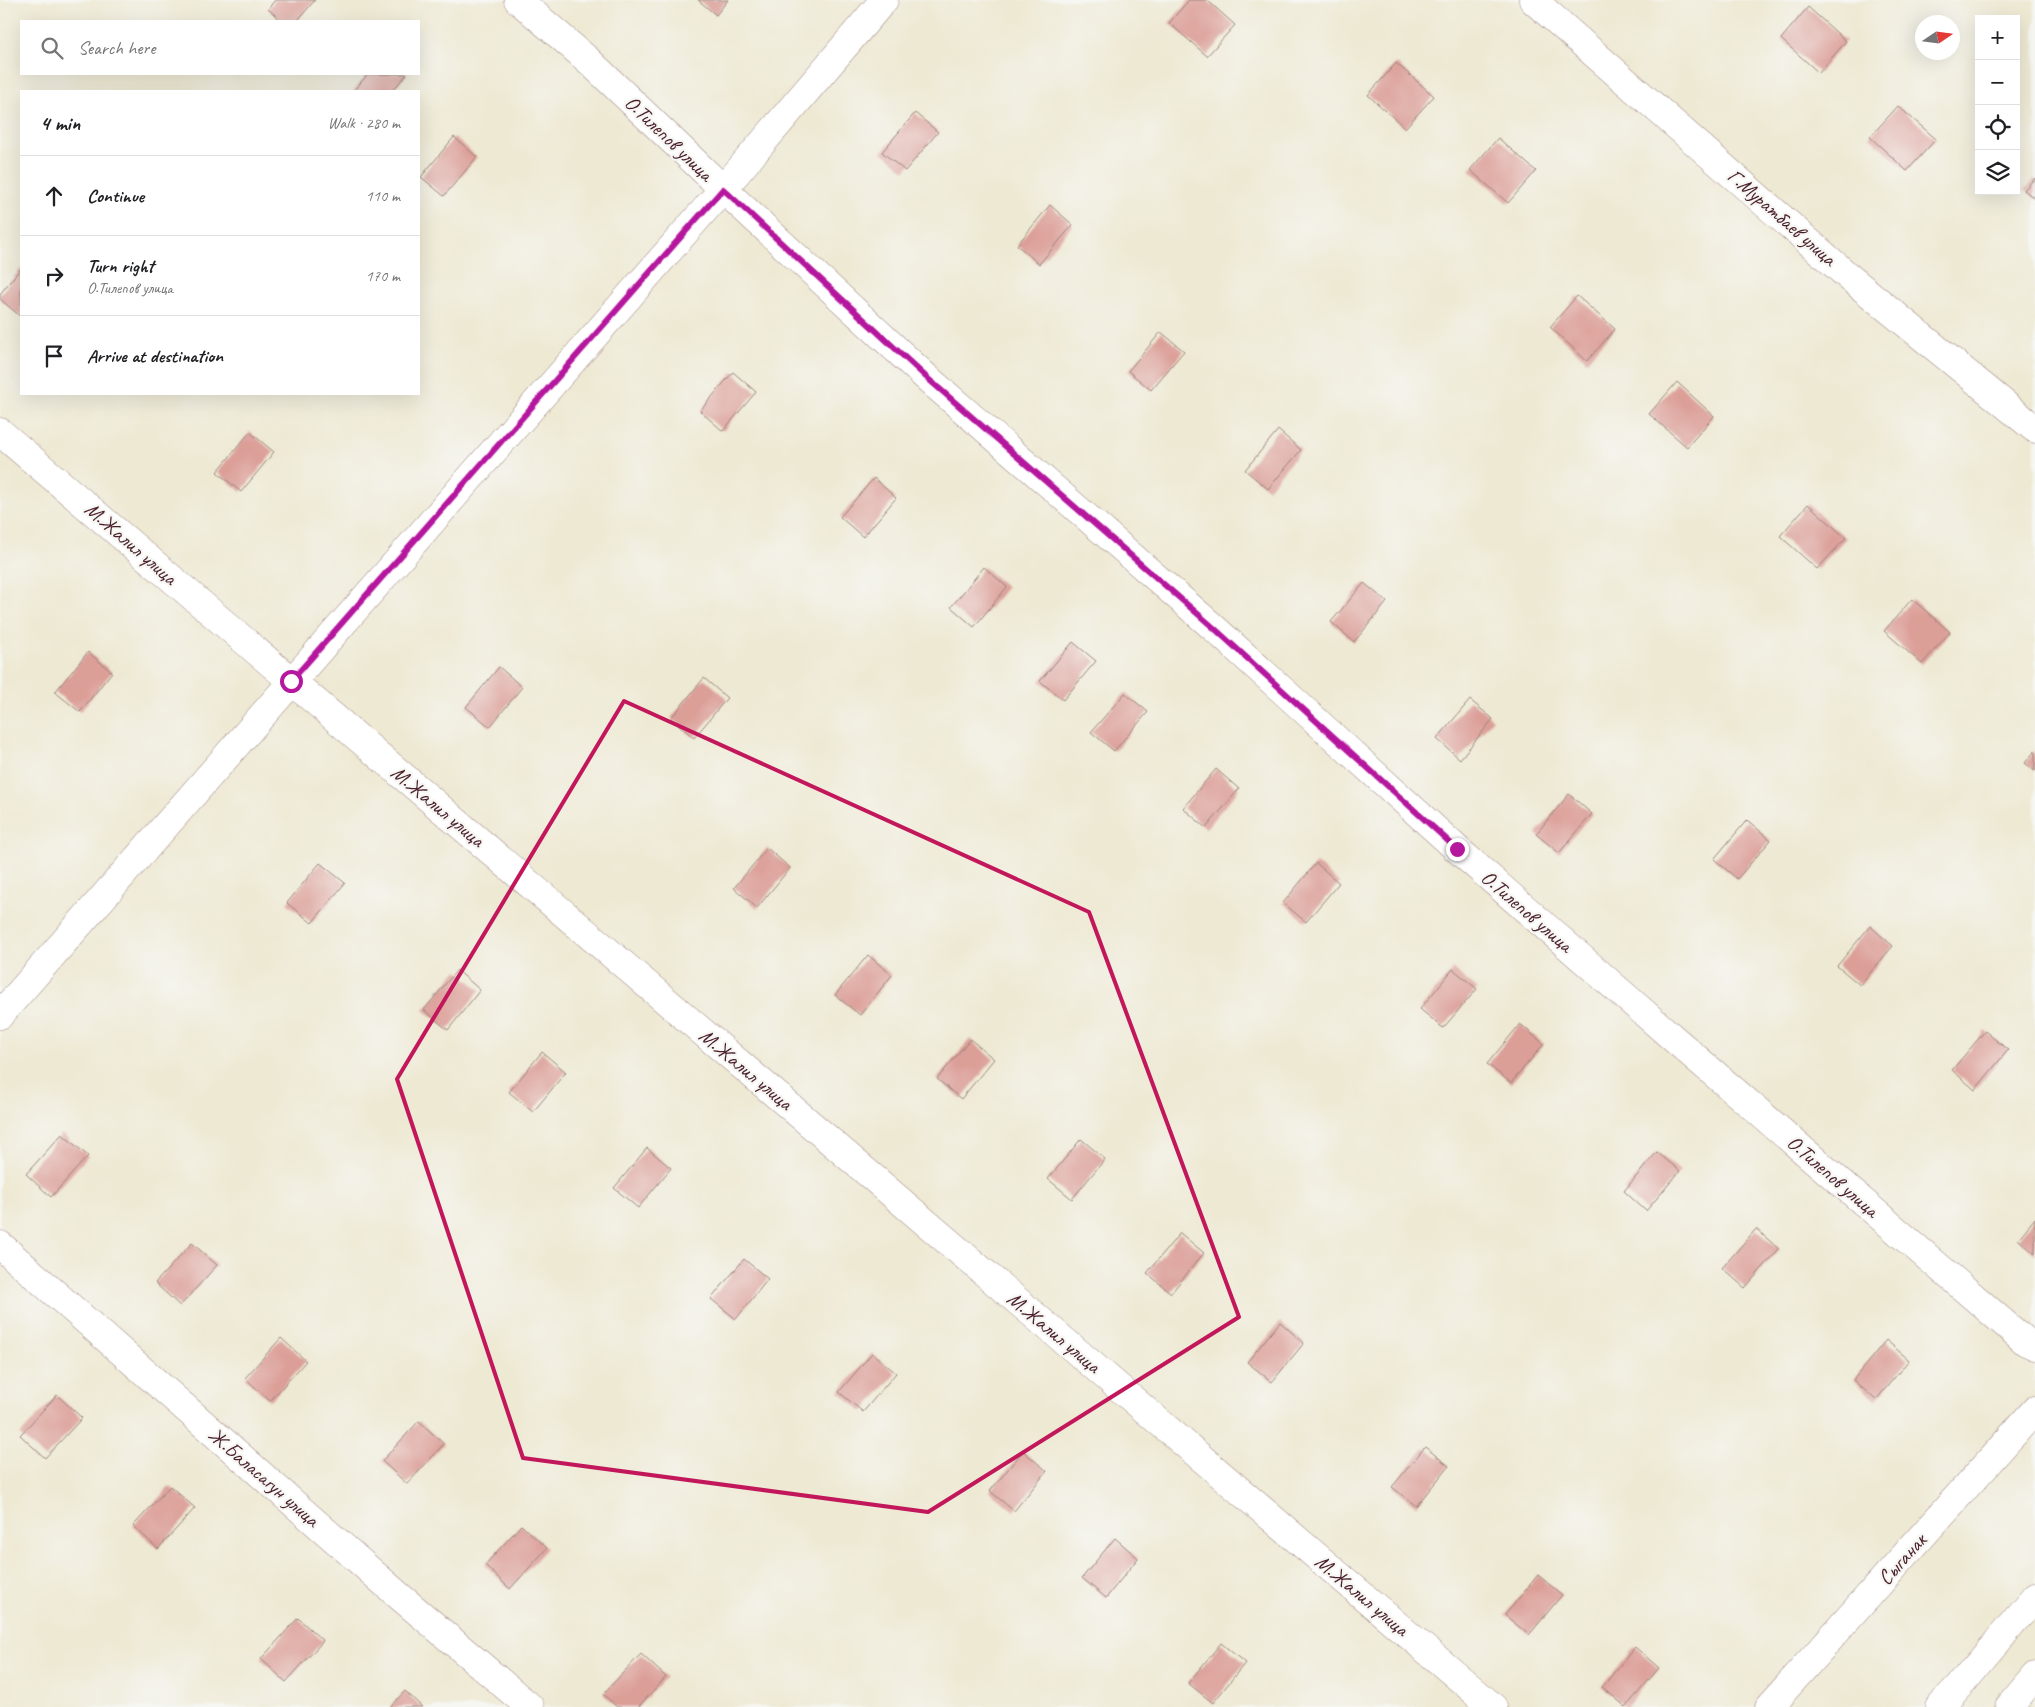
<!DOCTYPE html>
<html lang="en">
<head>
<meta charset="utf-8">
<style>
	body { margin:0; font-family:Caveat,sans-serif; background:#f2f2f2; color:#202124 }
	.controls { position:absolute; right:15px; top:15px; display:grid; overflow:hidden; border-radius:0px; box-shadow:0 5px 20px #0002 }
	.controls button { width:45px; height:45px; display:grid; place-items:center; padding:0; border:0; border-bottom:1px solid #e0e0e0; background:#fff; color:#202124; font:25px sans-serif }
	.compass { position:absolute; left:1915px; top:15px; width:45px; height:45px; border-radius:50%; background:#fff; box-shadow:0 5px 20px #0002; rotate:77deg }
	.stop { position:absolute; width:15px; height:15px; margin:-11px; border:4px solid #b5179e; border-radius:50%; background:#fff }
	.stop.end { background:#b5179e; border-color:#fff; box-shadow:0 1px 5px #0008 }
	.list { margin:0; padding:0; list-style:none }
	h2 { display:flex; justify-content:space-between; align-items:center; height:65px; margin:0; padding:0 20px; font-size:21px }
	h2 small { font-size:16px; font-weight:400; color:#757577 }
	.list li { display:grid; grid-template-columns:32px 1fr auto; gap:15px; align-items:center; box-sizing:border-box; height:80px; padding:0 20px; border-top:1px solid #e0e0e0 }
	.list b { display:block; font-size:19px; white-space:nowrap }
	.list p { margin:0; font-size:16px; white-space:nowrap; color:#757577 }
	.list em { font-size:16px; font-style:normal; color:#757577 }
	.icon { flex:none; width:28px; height:28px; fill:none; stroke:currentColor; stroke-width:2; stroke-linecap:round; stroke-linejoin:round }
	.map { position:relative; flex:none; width:2035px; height:1707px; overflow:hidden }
	.search { position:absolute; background:#fff; box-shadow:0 5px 20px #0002; left:20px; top:20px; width:400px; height:55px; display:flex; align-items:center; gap:12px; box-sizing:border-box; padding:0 18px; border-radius:0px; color:#757577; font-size:19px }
	.panel { position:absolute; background:#fff; box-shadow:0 5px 20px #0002; left:20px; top:90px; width:400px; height:305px; border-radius:0px }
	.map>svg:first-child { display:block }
</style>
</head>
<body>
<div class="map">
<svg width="2035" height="1707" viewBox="0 0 2035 1707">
	<rect width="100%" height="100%" fill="#f6f6f2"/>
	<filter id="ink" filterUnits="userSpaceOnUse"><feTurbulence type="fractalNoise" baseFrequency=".02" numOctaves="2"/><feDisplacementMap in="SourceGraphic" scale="10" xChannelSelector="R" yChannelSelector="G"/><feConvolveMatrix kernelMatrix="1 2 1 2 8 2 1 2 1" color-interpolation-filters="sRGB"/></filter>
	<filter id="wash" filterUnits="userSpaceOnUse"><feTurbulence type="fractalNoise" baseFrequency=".0096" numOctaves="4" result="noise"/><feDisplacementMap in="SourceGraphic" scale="20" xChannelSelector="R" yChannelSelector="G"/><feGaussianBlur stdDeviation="1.12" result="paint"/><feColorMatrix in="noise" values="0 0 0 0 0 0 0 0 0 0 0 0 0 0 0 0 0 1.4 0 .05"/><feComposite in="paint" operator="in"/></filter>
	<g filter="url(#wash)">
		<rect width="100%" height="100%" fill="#eee9d3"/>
		<g id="blocks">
			<path fill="#dc9f98" d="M 275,0 L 315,0 L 297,21 L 282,21 L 268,9 Z
				M 698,0 L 728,0 L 716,15 Z
				M 1189,0 L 1207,0 L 1235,25 L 1207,56 L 1169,23 Z
				M 1808,7 L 1846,41 L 1819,73 L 1781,39 Z
				M 1396,63 L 1434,96 L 1405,128 L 1368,95 Z
				M 368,74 L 407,74 L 392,91 L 353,91 Z
				M 1898,106 L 1936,139 L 1907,171 L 1870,137 Z
				M 915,113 L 938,132 L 905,171 L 882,152 Z
				M 454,137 L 477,157 L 444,196 L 421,177 Z
				M 1498,138 L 1536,171 L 1508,203 L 1470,170 Z
				M 2035,178 L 2035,199 L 2024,190 Z
				M 1050,205 L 1073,225 L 1039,264 L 1017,245 Z
				M 21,268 L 21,317 L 0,299 L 0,294 Z
				M 1577,296 L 1615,329 L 1587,361 L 1550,327 Z
				M 1161,332 L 1184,351 L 1151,390 L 1128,371 Z
				M 733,372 L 756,392 L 723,431 L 700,411 Z
				M 1677,382 L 1714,416 L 1687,447 L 1649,414 Z
				M 1278,430 L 1301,450 L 1268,489 L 1245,470 Z
				M 250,432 L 274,452 L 241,492 L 217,472 Z
				M 874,478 L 896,498 L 863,537 L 840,517 Z
				M 1808,504 L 1846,538 L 1817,569 L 1780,536 Z
				M 984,567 L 1007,587 L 974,627 L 951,607 Z
				M 1364,583 L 1387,602 L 1354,642 L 1331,622 Z
				M 1912,599 L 1950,632 L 1922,664 L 1884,631 Z
				M 1073,642 L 1096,661 L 1063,700 L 1040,681 Z
				M 88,652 L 112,672 L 80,712 L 55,692 Z
				M 499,667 L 522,687 L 490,727 L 466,707 Z
				M 704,678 L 727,698 L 694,738 L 671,718 Z
				M 1125,693 L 1148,712 L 1114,751 L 1091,732 Z
				M 1470,700 L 1493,719 L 1460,759 L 1437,739 Z
				M 2035,751 L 2035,771 L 2025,763 Z
				M 1216,769 L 1239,789 L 1206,828 L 1183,808 Z
				M 1569,794 L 1592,814 L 1559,853 L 1536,834 Z
				M 1747,820 L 1771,840 L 1737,879 L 1714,859 Z
				M 767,848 L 790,868 L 757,908 L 734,888 Z
				M 320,863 L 345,883 L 312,923 L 287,903 Z
				M 1316,863 L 1339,883 L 1306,922 L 1283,903 Z
				M 1870,926 L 1893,946 L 1860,985 L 1837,966 Z
				M 868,955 L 892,975 L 860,1015 L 835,995 Z
				M 1453,969 L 1477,989 L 1443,1028 L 1420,1009 Z
				M 457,970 L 480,990 L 448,1030 L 424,1010 Z
				M 1520,1024 L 1544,1044 L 1511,1083 L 1487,1064 Z
				M 1985,1031 L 2008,1050 L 1975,1090 L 1952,1070 Z
				M 970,1039 L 994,1059 L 961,1099 L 937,1079 Z
				M 542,1052 L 566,1072 L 533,1112 L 509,1092 Z
				M 62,1134 L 88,1156 L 51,1197 L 26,1174 Z
				M 1081,1139 L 1105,1159 L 1072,1199 L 1048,1179 Z
				M 647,1148 L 671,1168 L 638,1208 L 614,1188 Z
				M 1657,1152 L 1680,1171 L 1646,1211 L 1624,1191 Z
				M 2035,1218 L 2035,1254 L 2018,1239 Z
				M 1756,1229 L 1779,1249 L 1745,1288 L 1722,1268 Z
				M 1180,1233 L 1204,1253 L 1171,1293 L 1147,1273 Z
				M 192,1243 L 217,1265 L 180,1306 L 155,1283 Z
				M 744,1259 L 768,1279 L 736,1319 L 711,1299 Z
				M 1280,1322 L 1304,1343 L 1272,1382 L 1247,1362 Z
				M 281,1338 L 306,1361 L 270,1401 L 245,1378 Z
				M 1886,1340 L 1909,1360 L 1876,1400 L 1853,1380 Z
				M 872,1353 L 896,1373 L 863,1412 L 839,1392 Z
				M 57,1395 L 82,1418 L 45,1458 L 20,1435 Z
				M 419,1421 L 444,1444 L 407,1484 L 382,1461 Z
				M 1425,1447 L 1449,1466 L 1416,1506 L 1392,1487 Z
				M 1023,1451 L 1047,1471 L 1014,1511 L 990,1491 Z
				M 170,1486 L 195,1508 L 158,1549 L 133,1526 Z
				M 521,1525 L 547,1548 L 510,1589 L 485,1565 Z
				M 1115,1538 L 1138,1558 L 1106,1598 L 1082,1578 Z
				M 1538,1575 L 1562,1595 L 1529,1635 L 1505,1615 Z
				M 298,1618 L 323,1641 L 286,1682 L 261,1659 Z
				M 1221,1643 L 1245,1663 L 1213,1703 L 1188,1683 Z
				M 1635,1647 L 1659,1668 L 1626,1707 L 1602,1687 Z
				M 641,1654 L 666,1677 L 638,1707 L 617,1707 L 603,1694 Z
				M 405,1691 L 422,1707 L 390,1707 Z"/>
		</g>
	</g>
	<g filter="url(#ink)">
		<use href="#blocks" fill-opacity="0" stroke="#9c847f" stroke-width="1"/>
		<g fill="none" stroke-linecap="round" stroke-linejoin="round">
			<defs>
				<path id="minor" d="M 518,0 L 589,61 L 723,189 L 926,377 L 1214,628 L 1457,849 L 1674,1039 L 2026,1342 L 2035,1346
					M 1533,0 L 1849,277 L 2035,429
					M 0,432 L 1493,1707
					M 0,1015 L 723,189 L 884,0
					M 0,1245 L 398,1595 L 530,1707
					M 1769,1707 L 2035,1410"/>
				<path id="trunk" d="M 1939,1707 L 1964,1681 L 2035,1597
					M 2009,1707 L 2035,1676"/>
			</defs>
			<use href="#minor" stroke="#9c847f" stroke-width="29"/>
			<use href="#trunk" stroke="#9c847f" stroke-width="29"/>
			<use href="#minor" stroke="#fff" stroke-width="28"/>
			<use href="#trunk" stroke="#fff" stroke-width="28"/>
		</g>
	</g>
	<g fill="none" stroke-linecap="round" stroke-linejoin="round" filter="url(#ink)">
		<path stroke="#b5179e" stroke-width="6" d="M 291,681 L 723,189 L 926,377 L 1214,628 L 1457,849"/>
	</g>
	<path fill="none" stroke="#c2185b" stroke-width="4" stroke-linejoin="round" d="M 624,701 L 1089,912 L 1239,1317 L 928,1512 L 523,1458 L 397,1079 Z"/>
	<g text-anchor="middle" stroke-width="4.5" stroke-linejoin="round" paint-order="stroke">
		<g font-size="21" fill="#4a1f2b" stroke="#f6f6f2">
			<text transform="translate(669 138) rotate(44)" y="7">О.Тилепов улица</text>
			<text transform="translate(1782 217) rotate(41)" y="7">Г.Муратбаев улица</text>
			<text transform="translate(131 543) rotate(41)" y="7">М.Жалил улица</text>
			<text transform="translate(438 806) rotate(40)" y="7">М.Жалил улица</text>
			<text transform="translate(1527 911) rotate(41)" y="7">О.Тилепов улица</text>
			<text transform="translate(746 1069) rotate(40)" y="7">М.Жалил улица</text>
			<text transform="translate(1833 1176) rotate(41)" y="7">О.Тилепов улица</text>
			<text transform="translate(1054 1332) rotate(40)" y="7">М.Жалил улица</text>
			<text transform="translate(264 1477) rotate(41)" y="7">Ж.Баласагун улица</text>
			<text transform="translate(1902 1559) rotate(-48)" y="7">Сыганак</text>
			<text transform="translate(1362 1595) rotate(40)" y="7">М.Жалил улица</text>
		</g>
	</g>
</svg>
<div class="controls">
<button>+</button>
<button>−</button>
<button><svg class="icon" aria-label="locate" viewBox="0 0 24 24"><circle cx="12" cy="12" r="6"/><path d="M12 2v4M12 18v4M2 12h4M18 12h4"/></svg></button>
<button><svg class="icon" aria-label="layers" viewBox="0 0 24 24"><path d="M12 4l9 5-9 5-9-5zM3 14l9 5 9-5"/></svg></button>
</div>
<svg class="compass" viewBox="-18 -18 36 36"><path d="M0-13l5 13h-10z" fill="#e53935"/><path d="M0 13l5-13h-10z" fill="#757577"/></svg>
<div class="stop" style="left:291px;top:681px"></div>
<div class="stop end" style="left:1457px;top:849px"></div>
<div class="search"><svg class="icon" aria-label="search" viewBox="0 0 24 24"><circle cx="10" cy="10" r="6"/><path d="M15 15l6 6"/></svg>Search here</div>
<section class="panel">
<h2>4 min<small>Walk · 280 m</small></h2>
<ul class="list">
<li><svg class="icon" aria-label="ahead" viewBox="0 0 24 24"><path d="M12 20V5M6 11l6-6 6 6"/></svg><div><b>Continue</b></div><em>110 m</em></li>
<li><svg class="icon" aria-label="right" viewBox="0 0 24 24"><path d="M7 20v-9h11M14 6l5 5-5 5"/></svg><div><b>Turn right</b><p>О.Тилепов улица</p></div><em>170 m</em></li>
<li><svg class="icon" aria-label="arrive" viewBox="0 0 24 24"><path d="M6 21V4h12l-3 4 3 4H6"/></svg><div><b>Arrive at destination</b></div></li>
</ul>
</section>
</div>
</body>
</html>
